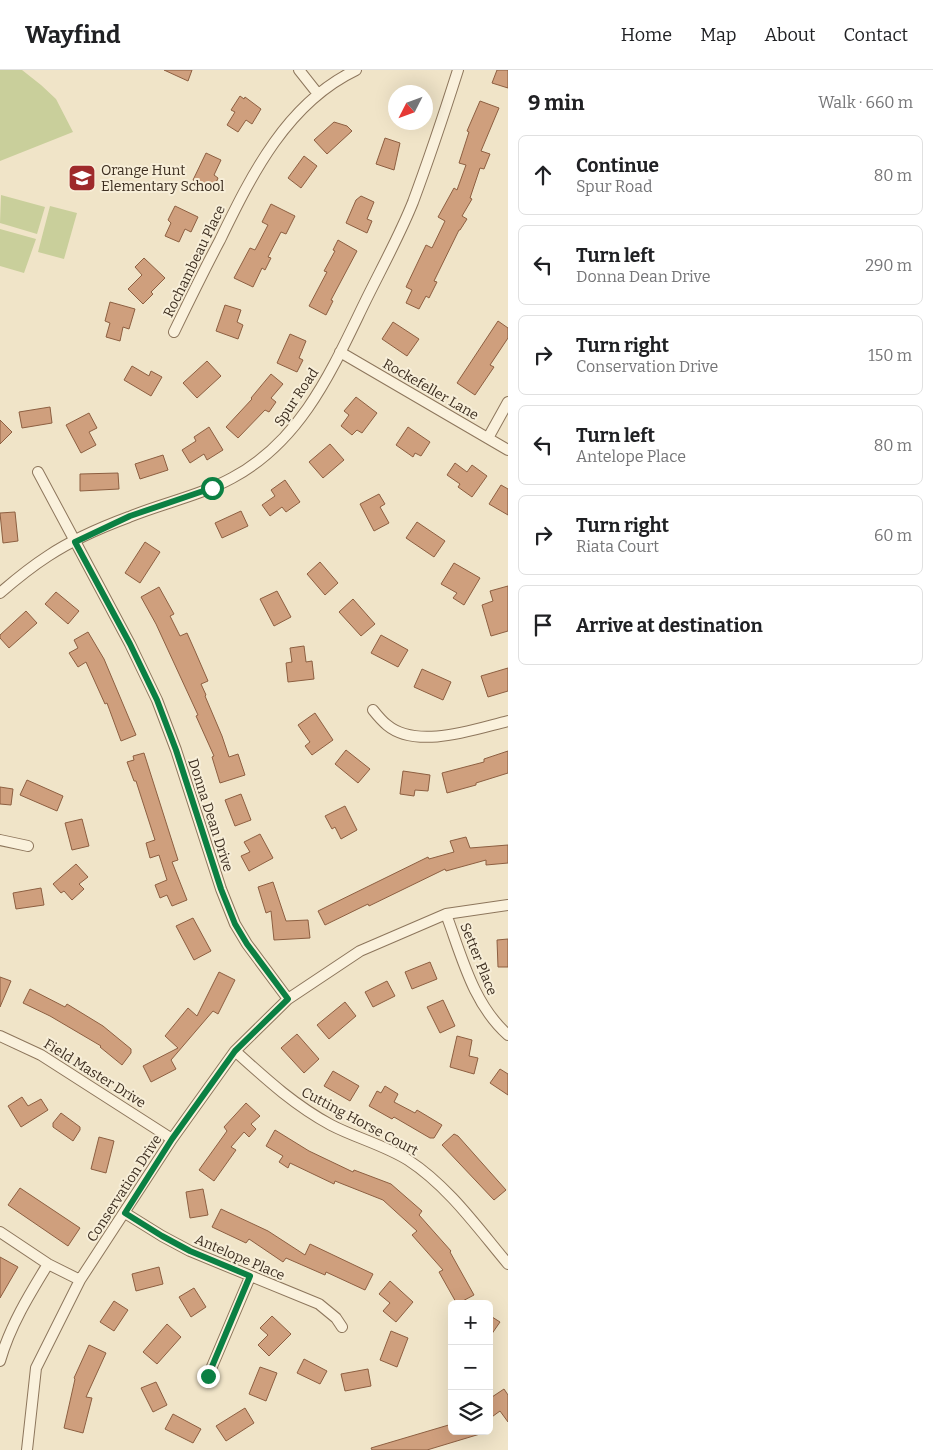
<!DOCTYPE html>
<html lang="en">
<head>
<meta charset="utf-8">
<style>
	body { margin:0; font-family:Bitter,serif; background:#f6f6f6; color:#202124 }
	.controls { position:absolute; right:15px; bottom:15px; display:grid; overflow:hidden; border-radius:8px; box-shadow:0 5px 20px #0002 }
	.controls button { width:45px; height:45px; display:grid; place-items:center; padding:0; border:0; border-bottom:1px solid #e0e0e0; background:#fff; color:#202124; font:25px sans-serif }
	.compass { position:absolute; left:388px; top:15px; width:45px; height:45px; border-radius:50%; background:#fff; box-shadow:0 5px 20px #0002; rotate:228deg }
	.stop { position:absolute; width:15px; height:15px; margin:-11px; border:4px solid #0b8043; border-radius:50%; background:#fff }
	.stop.end { background:#0b8043; border-color:#fff; box-shadow:0 1px 5px #0008 }
	.list { margin:0; padding:0; list-style:none }
	h2 { display:flex; justify-content:space-between; align-items:center; height:65px; margin:0; padding:0 20px; font-size:21px }
	h2 small { font-size:16px; font-weight:400; color:#757577 }
	.list li { display:grid; grid-template-columns:32px 1fr auto; gap:15px; align-items:center; box-sizing:border-box; height:80px; margin:0 10px 10px; padding:0 10px; border:1px solid #e0e0e0; border-radius:8px }
	.list b { display:block; font-size:19px; white-space:nowrap }
	.list p { margin:0; font-size:16px; white-space:nowrap; color:#757577 }
	.list em { font-size:16px; font-style:normal; color:#757577 }
	.icon { flex:none; width:28px; height:28px; fill:none; stroke:currentColor; stroke-width:2; stroke-linecap:round; stroke-linejoin:round }
	.map { position:relative; flex:none; width:508px; height:1380px; overflow:hidden }
	header { display:flex; align-items:center; gap:30px; box-sizing:border-box; height:70px; padding:0 25px; background:#fff; border-bottom:1px solid #e0e0e0 }
	header strong { font-size:24px }
	nav { display:flex; gap:28px; margin-inline-start:auto; font-size:18px }
	main { display:flex }
	aside { flex:1; background:#fff }
	.map>svg:first-child { display:block }
</style>
</head>
<body>
<header>
<strong>Wayfind</strong>
<nav><a>Home</a><a>Map</a><a>About</a><a>Contact</a></nav>
</header>
<main>
<div class="map">
<svg width="508" height="1380" viewBox="0 0 508 1380">
	<rect width="100%" height="100%" fill="#f0e4c8"/>
	<path fill="#c9cf9b" d="M 0,0 L 22,0 L 41,15 L 56,29 L 73,62 L 0,91 Z
		M 1,125 L 45,137 L 37,164 L 0,153 Z
		M 50,136 L 77,143 L 64,189 L 38,182 Z
		M 0,159 L 36,169 L 24,203 L 0,196 Z"/>
	<path fill="#cf9f7d" stroke="#8d5f41" d="M 164,0 L 192,0 L 188,11 Z
		M 497,0 L 508,0 L 508,18 L 492,13 Z
		M 240,26 L 244,29 L 245,27 L 261,39 L 252,54 L 246,50 L 238,62 L 227,55 L 235,42 L 231,40 Z
		M 480,31 L 499,38 L 481,81 L 490,84 L 484,99 L 480,98 L 470,128 L 472,129 L 462,146 L 467,149 L 460,160 L 459,160 L 434,211 L 437,212 L 429,228 L 426,226 L 419,239 L 406,233 L 412,220 L 406,217 L 426,175 L 432,178 L 445,151 L 438,147 L 454,118 L 457,120 L 466,95 L 459,93 L 469,62 L 467,61 Z
		M 334,52 L 347,56 L 352,61 L 327,84 L 314,70 Z
		M 385,68 L 400,73 L 394,100 L 376,94 Z
		M 206,83 L 221,90 L 214,105 L 218,108 L 213,120 L 193,110 Z
		M 304,86 L 317,96 L 301,118 L 288,108 Z
		M 361,126 L 374,132 L 367,149 L 372,151 L 367,163 L 346,153 L 356,130 Z
		M 271,134 L 295,146 L 286,164 L 281,162 L 268,187 L 271,188 L 265,200 L 262,198 L 253,217 L 234,208 L 250,178 L 255,180 L 268,155 L 262,152 Z
		M 175,136 L 198,147 L 191,162 L 185,159 L 179,172 L 165,166 L 171,153 L 168,150 Z
		M 338,170 L 357,181 L 331,230 L 333,231 L 326,245 L 309,236 L 327,202 L 324,201 L 335,181 L 333,180 Z
		M 144,188 L 165,208 L 151,222 L 153,224 L 143,234 L 128,219 L 142,205 L 135,197 Z
		M 110,232 L 135,239 L 129,259 L 123,257 L 120,271 L 106,267 L 110,253 L 105,251 Z
		M 225,235 L 241,240 L 237,252 L 243,255 L 238,269 L 216,261 Z
		M 498,251 L 508,258 L 508,268 L 490,295 L 494,297 L 475,325 L 457,313 Z
		M 393,252 L 419,269 L 407,286 L 382,269 Z
		M 290,264 L 306,271 L 299,288 L 303,290 L 297,302 L 277,293 Z
		M 207,291 L 221,306 L 197,328 L 183,313 Z
		M 132,296 L 149,306 L 151,301 L 162,307 L 151,326 L 124,310 Z
		M 271,304 L 283,314 L 271,328 L 276,332 L 269,342 L 265,340 L 238,368 L 226,357 L 252,329 L 251,328 Z
		M 356,327 L 377,343 L 362,363 L 357,360 L 352,365 L 341,356 L 349,345 L 344,341 Z
		M 50,337 L 52,353 L 22,358 L 19,342 Z
		M 89,343 L 97,358 L 89,362 L 96,375 L 81,383 L 66,355 Z
		M 0,350 L 12,362 L 0,374 Z
		M 209,357 L 223,380 L 207,390 L 204,384 L 190,393 L 182,380 L 196,371 L 194,367 Z
		M 408,357 L 430,372 L 421,386 L 415,383 L 413,387 L 396,375 Z
		M 330,374 L 344,390 L 323,408 L 309,392 Z
		M 163,385 L 168,400 L 140,409 L 135,394 Z
		M 455,393 L 467,402 L 472,395 L 487,406 L 472,427 L 458,417 L 460,414 L 447,405 Z
		M 118,403 L 119,419 L 80,421 L 80,404 Z
		M 285,410 L 300,432 L 286,442 L 282,437 L 270,446 L 262,435 L 275,426 L 271,420 Z
		M 501,415 L 508,419 L 508,445 L 489,434 Z
		M 379,424 L 385,434 L 380,437 L 389,453 L 374,461 L 360,434 Z
		M 241,441 L 248,456 L 222,468 L 215,453 Z
		M 15,442 L 18,471 L 3,473 L 0,443 Z
		M 417,452 L 445,471 L 434,487 L 406,468 Z
		M 145,472 L 160,482 L 140,513 L 125,503 Z
		M 320,492 L 338,513 L 325,525 L 307,504 Z
		M 454,493 L 480,508 L 464,535 L 453,528 L 457,523 L 441,514 Z
		M 508,516 L 508,561 L 491,566 L 482,535 L 493,531 L 490,521 Z
		M 159,517 L 174,544 L 170,546 L 180,566 L 187,563 L 195,581 L 208,611 L 201,614 L 206,625 L 205,626 L 222,666 L 229,687 L 238,684 L 245,705 L 220,713 L 212,687 L 214,686 L 196,646 L 198,645 L 156,554 L 141,527 Z
		M 277,521 L 291,547 L 274,556 L 260,529 Z
		M 56,522 L 79,541 L 68,554 L 45,534 Z
		M 353,529 L 375,554 L 361,566 L 339,542 Z
		M 26,541 L 37,553 L 9,578 L 0,568 L 0,565 Z
		M 88,562 L 104,589 L 136,665 L 121,671 L 107,633 L 105,634 L 86,592 L 78,597 L 69,583 L 78,578 L 74,570 Z
		M 381,565 L 408,580 L 398,597 L 371,583 Z
		M 304,576 L 306,592 L 312,591 L 314,609 L 288,612 L 286,593 L 292,592 L 290,578 Z
		M 508,598 L 508,621 L 488,627 L 481,606 Z
		M 422,599 L 451,612 L 443,630 L 414,617 Z
		M 315,643 L 333,670 L 312,685 L 305,676 L 310,672 L 298,655 Z
		M 346,680 L 370,699 L 358,713 L 335,694 Z
		M 508,681 L 508,703 L 476,713 L 476,715 L 447,723 L 442,703 L 484,692 L 484,689 Z
		M 144,683 L 178,790 L 172,792 L 187,830 L 172,836 L 167,825 L 160,828 L 155,815 L 167,810 L 159,785 L 150,788 L 146,773 L 155,770 L 136,711 L 134,711 L 127,692 L 134,690 L 133,686 Z
		M 403,701 L 430,705 L 428,721 L 415,720 L 414,726 L 400,724 Z
		M 27,710 L 63,726 L 57,741 L 20,725 Z
		M 0,717 L 13,719 L 11,735 L 0,734 Z
		M 241,724 L 251,750 L 235,756 L 225,730 Z
		M 345,736 L 357,760 L 341,769 L 335,757 L 332,759 L 325,746 Z
		M 82,749 L 89,776 L 72,780 L 65,753 Z
		M 260,764 L 273,788 L 249,801 L 241,786 L 250,782 L 244,772 Z
		M 466,767 L 470,778 L 508,775 L 508,793 L 486,795 L 486,790 L 446,801 L 445,799 L 369,836 L 368,834 L 325,855 L 318,841 L 428,787 L 429,789 L 454,782 L 450,771 Z
		M 76,794 L 88,807 L 79,814 L 84,819 L 72,830 L 64,821 L 61,823 L 53,814 Z
		M 273,812 L 286,851 L 308,850 L 310,868 L 274,870 L 271,841 L 266,843 L 258,817 Z
		M 41,818 L 44,835 L 16,839 L 13,823 Z
		M 193,848 L 211,881 L 194,890 L 176,856 Z
		M 508,869 L 508,897 L 498,897 L 497,870 Z
		M 430,892 L 437,909 L 412,919 L 405,902 Z
		M 219,902 L 235,910 L 218,944 L 213,941 L 171,990 L 176,999 L 151,1012 L 143,996 L 178,978 L 165,966 L 188,938 L 197,946 Z
		M 0,907 L 11,911 L 0,937 Z
		M 387,911 L 395,926 L 373,937 L 365,922 Z
		M 30,919 L 65,937 L 67,934 L 103,956 L 131,979 L 131,983 L 122,995 L 100,977 L 101,976 L 50,946 L 23,933 Z
		M 443,930 L 455,956 L 440,963 L 427,937 Z
		M 345,932 L 356,946 L 329,969 L 317,955 Z
		M 297,964 L 319,989 L 304,1003 L 281,978 Z
		M 457,966 L 472,970 L 469,986 L 478,988 L 474,1004 L 450,997 Z
		M 500,999 L 508,1004 L 508,1025 L 490,1013 Z
		M 333,1001 L 359,1016 L 350,1031 L 324,1016 Z
		M 385,1016 L 398,1024 L 394,1032 L 415,1043 L 417,1040 L 442,1055 L 434,1068 L 430,1068 L 394,1047 L 392,1049 L 369,1036 L 377,1021 L 381,1023 Z
		M 22,1027 L 28,1036 L 41,1029 L 48,1040 L 21,1057 L 8,1036 Z
		M 246,1033 L 260,1046 L 251,1054 L 256,1059 L 249,1067 L 244,1062 L 231,1077 L 236,1080 L 214,1111 L 199,1100 L 227,1061 L 224,1057 Z
		M 61,1043 L 80,1057 L 80,1060 L 73,1071 L 53,1057 L 53,1053 Z
		M 275,1060 L 309,1081 L 353,1102 L 354,1100 L 391,1114 L 422,1141 L 419,1145 L 451,1181 L 450,1182 L 474,1225 L 457,1234 L 439,1202 L 443,1200 L 412,1165 L 417,1161 L 383,1130 L 335,1111 L 334,1114 L 290,1093 L 288,1098 L 279,1092 L 283,1086 L 266,1076 Z
		M 454,1064 L 458,1066 L 506,1120 L 494,1130 L 442,1075 Z
		M 99,1067 L 114,1071 L 106,1103 L 91,1099 Z
		M 20,1118 L 80,1158 L 68,1176 L 8,1135 Z
		M 203,1119 L 208,1145 L 190,1148 L 186,1122 Z
		M 221,1139 L 268,1161 L 305,1185 L 310,1174 L 373,1204 L 365,1220 L 326,1202 L 325,1205 L 286,1188 L 283,1192 L 249,1169 L 246,1173 L 212,1157 Z
		M 0,1187 L 18,1197 L 0,1228 Z
		M 159,1197 L 163,1214 L 136,1221 L 132,1204 Z
		M 390,1211 L 413,1232 L 396,1252 L 383,1241 L 390,1233 L 379,1224 Z
		M 194,1218 L 206,1237 L 191,1247 L 179,1227 Z
		M 114,1231 L 128,1240 L 114,1261 L 100,1252 Z
		M 489,1245 L 500,1252 L 489,1268 Z
		M 272,1246 L 291,1264 L 269,1286 L 258,1275 L 268,1265 L 260,1258 Z
		M 167,1254 L 181,1267 L 157,1294 L 143,1282 Z
		M 391,1261 L 408,1268 L 397,1297 L 380,1290 Z
		M 89,1275 L 106,1283 L 86,1327 L 92,1328 L 83,1363 L 64,1358 L 75,1309 L 74,1308 Z
		M 304,1289 L 327,1301 L 320,1314 L 297,1303 Z
		M 260,1297 L 277,1303 L 266,1331 L 249,1324 Z
		M 368,1299 L 371,1316 L 345,1321 L 341,1304 Z
		M 156,1312 L 167,1335 L 153,1342 L 141,1318 Z
		M 504,1319 L 508,1325 L 508,1352 L 500,1341 L 489,1349 L 489,1329 Z
		M 245,1338 L 254,1353 L 226,1371 L 216,1356 Z
		M 173,1344 L 201,1359 L 193,1373 L 165,1359 Z
		M 452,1354 L 452,1361 L 479,1361 L 480,1364 L 427,1380 L 372,1380 L 371,1378 Z"/>
	<g fill="none" stroke-linecap="round" stroke-linejoin="round">
		<defs>
			<path id="street" d="M 299,0 L 318,24
				M 174,262 C 189,231 204,200 220,170 C 252,104 287,33 356,0
				M 340,282 L 508,380
				M 488,368 L 508,332
				M 38,402 L 130,574 L 157,630 L 176,680 L 221,819 L 235,854 L 247,874 L 288,929
				M 0,523 C 15,510 31,497 48,486 C 72,470 102,457 129,447 C 163,433 199,426 232,408 C 301,371 331,302 364,234 C 380,201 399,167 413,132 C 429,89 444,44 458,0
				M 373,640 C 377,645 382,651 387,655 C 417,680 475,659 508,651
				M 0,770 L 28,776
				M 446,844 C 462,887 473,934 508,965
				M 0,966 L 41,985 L 172,1069
				M 235,981 C 266,1009 294,1035 331,1055 C 356,1068 384,1075 408,1090 C 448,1116 477,1157 508,1194
				M 125,1143 L 162,1166 L 190,1181 L 319,1234 L 336,1248 L 342,1257
				M 0,1162 L 48,1194 L 80,1210
				M 0,1291 C 10,1256 29,1225 48,1194
				M 208,1306 L 250,1207
				M 27,1380 L 36,1298 L 80,1210 L 172,1069 L 235,981 L 288,929 L 360,881 L 446,844 L 508,835"/>
		</defs>
		<use href="#street" stroke="#8d765c" stroke-width="12"/>
		<use href="#street" stroke="#faf1dc" stroke-width="10"/>
	</g>
	<g fill="none" stroke-linecap="round" stroke-linejoin="round">
		<path stroke="#0b8043" stroke-width="6" d="M 208,1306 L 250,1206 L 190,1181 L 162,1166 L 125,1143 L 172,1069 L 235,981 L 288,929 L 247,874 L 235,854 L 221,819 L 176,680 L 157,630 L 130,574 L 75,472 L 130,446 L 212,418"/>
	</g>
	<defs>
		<symbol id="school-square" viewBox="-11 -11 22 22"><rect x="-9" y="-9" width="18" height="18" rx="4" fill="#9e2a2b" stroke="#f7eed8"/><path d="M0-5L7-2L0 1L-7-2ZM-4 1L0 2.5L4 1V4Q0 6-4 4Z" fill="#fff"/></symbol>
	</defs>
	<g fill-rule="evenodd">
		<use href="#school-square" x="66" y="92" width="32" height="32"/>
	</g>
	<g text-anchor="middle" stroke-width="4" stroke-linejoin="round" paint-order="stroke">
		<g font-size="14" fill="#3d2e20" stroke="#f7eed8" text-anchor="start">
			<text x="101" y="105">Orange Hunt<tspan x="101" dy="16">Elementary School</tspan></text>
		</g>
		<g font-size="14" fill="#3d2e20" stroke="#f7eed8">
			<text transform="translate(194 191) rotate(-64)" y="5">Rochambeau Place</text>
			<text transform="translate(431 319) rotate(30)" y="5">Rockefeller Lane</text>
			<text transform="translate(296 327) rotate(-56)" y="5">Spur Road</text>
			<text transform="translate(211 745) rotate(72)" y="5">Donna Dean Drive</text>
			<text transform="translate(479 889) rotate(68)" y="5">Setter Place</text>
			<text transform="translate(95 1003) rotate(32)" y="5">Field Master Drive</text>
			<text transform="translate(360 1051) rotate(28)" y="5">Cutting Horse Court</text>
			<text transform="translate(124 1118) rotate(-57)" y="5">Conservation Drive</text>
			<text transform="translate(240 1187) rotate(23)" y="5">Antelope Place</text>
		</g>
	</g>
</svg>
<div class="controls">
<button>+</button>
<button>−</button>
<button><svg class="icon" aria-label="layers" viewBox="0 0 24 24"><path d="M12 4l9 5-9 5-9-5zM3 14l9 5 9-5"/></svg></button>
</div>
<svg class="compass" viewBox="-18 -18 36 36"><path d="M0-13l5 13h-10z" fill="#e53935"/><path d="M0 13l5-13h-10z" fill="#757577"/></svg>
<div class="stop" style="left:212px;top:418px"></div>
<div class="stop end" style="left:208px;top:1306px"></div>
</div>
<aside>
<h2>9 min<small>Walk · 660 m</small></h2>
<ul class="list">
<li><svg class="icon" aria-label="ahead" viewBox="0 0 24 24"><path d="M12 20V5M6 11l6-6 6 6"/></svg><div><b>Continue</b><p>Spur Road</p></div><em>80 m</em></li>
<li><svg class="icon" aria-label="left" viewBox="0 0 24 24"><path d="M17 20v-9H6M10 6l-5 5 5 5"/></svg><div><b>Turn left</b><p>Donna Dean Drive</p></div><em>290 m</em></li>
<li><svg class="icon" aria-label="right" viewBox="0 0 24 24"><path d="M7 20v-9h11M14 6l5 5-5 5"/></svg><div><b>Turn right</b><p>Conservation Drive</p></div><em>150 m</em></li>
<li><svg class="icon" aria-label="left" viewBox="0 0 24 24"><path d="M17 20v-9H6M10 6l-5 5 5 5"/></svg><div><b>Turn left</b><p>Antelope Place</p></div><em>80 m</em></li>
<li><svg class="icon" aria-label="right" viewBox="0 0 24 24"><path d="M7 20v-9h11M14 6l5 5-5 5"/></svg><div><b>Turn right</b><p>Riata Court</p></div><em>60 m</em></li>
<li><svg class="icon" aria-label="arrive" viewBox="0 0 24 24"><path d="M6 21V4h12l-3 4 3 4H6"/></svg><div><b>Arrive at destination</b></div></li>
</ul>
</aside>
</main>
</body>
</html>
